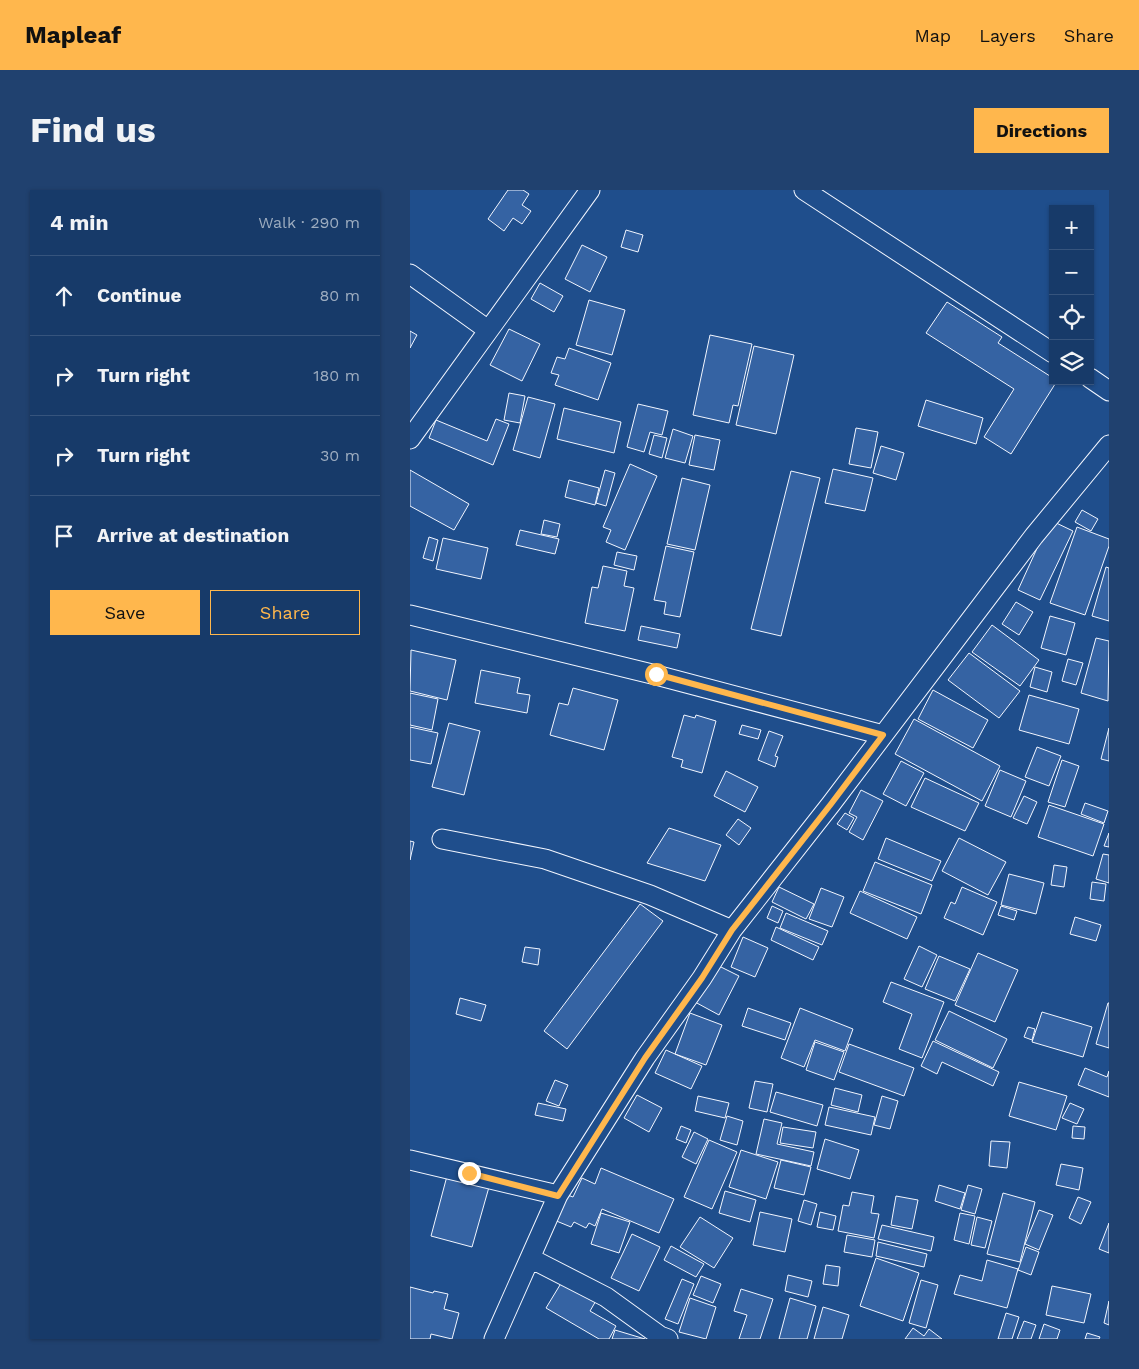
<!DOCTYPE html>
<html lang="en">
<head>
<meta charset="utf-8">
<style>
	body { margin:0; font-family:"Work Sans",sans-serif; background:#20416f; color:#f1f3f6 }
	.controls { position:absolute; right:15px; top:15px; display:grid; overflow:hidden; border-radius:0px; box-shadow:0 1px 4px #0004 }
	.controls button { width:45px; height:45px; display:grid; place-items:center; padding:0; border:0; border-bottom:1px solid #36547d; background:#173a69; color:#f1f3f6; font:25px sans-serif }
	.stop { position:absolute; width:15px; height:15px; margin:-11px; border:4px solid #ffb74d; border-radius:50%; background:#fff }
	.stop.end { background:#ffb74d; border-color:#fff; box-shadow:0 1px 5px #0008 }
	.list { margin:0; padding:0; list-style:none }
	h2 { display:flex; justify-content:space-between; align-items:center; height:65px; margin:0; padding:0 20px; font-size:21px }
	h2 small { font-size:16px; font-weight:400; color:#9eadc0 }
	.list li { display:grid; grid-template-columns:32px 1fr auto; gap:15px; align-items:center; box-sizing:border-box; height:80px; padding:0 20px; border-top:1px solid #36547d }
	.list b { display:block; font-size:19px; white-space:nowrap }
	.list em { font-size:16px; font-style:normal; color:#9eadc0 }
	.actions { display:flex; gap:10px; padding:15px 20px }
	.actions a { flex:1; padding:11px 0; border:1px solid #ffb74d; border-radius:0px; text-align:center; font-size:18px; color:#ffb74d }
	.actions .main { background:#ffb74d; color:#111 }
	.icon { flex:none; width:28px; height:28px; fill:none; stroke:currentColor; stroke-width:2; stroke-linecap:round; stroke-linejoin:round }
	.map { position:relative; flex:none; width:699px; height:1149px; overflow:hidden; border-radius:0px }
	header { display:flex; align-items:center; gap:30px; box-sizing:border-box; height:70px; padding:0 25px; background:#ffb74d; color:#111 }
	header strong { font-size:24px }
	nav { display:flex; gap:28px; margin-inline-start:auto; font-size:18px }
	.intro { display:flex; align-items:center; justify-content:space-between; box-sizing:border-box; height:120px; padding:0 30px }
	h1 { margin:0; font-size:35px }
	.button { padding:12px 22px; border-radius:0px; background:#ffb74d; color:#111; font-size:18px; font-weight:700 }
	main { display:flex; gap:30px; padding:0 30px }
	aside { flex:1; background:#173a69; border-radius:0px; box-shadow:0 1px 4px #0004 }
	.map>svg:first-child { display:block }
</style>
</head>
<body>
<header>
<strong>Mapleaf</strong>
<nav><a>Map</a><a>Layers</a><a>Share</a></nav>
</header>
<div class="intro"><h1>Find us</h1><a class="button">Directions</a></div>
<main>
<aside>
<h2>4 min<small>Walk · 290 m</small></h2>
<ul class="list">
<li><svg class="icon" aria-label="ahead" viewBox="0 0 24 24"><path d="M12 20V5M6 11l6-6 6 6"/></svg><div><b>Continue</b></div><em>80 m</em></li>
<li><svg class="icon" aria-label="right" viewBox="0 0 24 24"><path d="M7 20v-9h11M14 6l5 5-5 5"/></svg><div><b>Turn right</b></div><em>180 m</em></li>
<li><svg class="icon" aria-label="right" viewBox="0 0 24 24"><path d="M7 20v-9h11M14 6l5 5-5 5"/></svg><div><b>Turn right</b></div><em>30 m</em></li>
<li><svg class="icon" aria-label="arrive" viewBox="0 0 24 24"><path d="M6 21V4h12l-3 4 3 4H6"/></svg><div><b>Arrive at destination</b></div></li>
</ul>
<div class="actions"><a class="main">Save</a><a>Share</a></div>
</aside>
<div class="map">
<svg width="699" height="1149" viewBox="0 0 699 1149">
	<rect width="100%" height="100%" fill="#1f4e8c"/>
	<path fill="#3563a3" stroke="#f2f6ff" d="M 98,0 L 113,0 L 119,4 L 112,15 L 121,21 L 112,34 L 103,28 L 94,41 L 78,29 Z
		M 216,40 L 233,45 L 228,62 L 211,57 Z
		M 172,55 L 197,67 L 180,102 L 155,89 Z
		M 130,93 L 153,106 L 144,122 L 121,109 Z
		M 179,110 L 215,120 L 202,165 L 166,155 Z
		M 537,112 L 592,147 L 588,153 L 643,188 L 643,191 L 647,191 L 601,264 L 574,247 L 604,199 L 516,143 Z
		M 99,139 L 130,154 L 112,191 L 80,175 Z
		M 0,141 L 7,145 L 0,158 Z
		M 300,145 L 342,154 L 328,216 L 323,215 L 319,233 L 283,225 Z
		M 344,156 L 384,165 L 366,244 L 326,235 Z
		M 159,158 L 201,173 L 188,210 L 145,195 L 149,185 L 141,183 L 147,167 L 155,169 Z
		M 99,203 L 115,206 L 110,233 L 94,230 Z
		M 118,207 L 145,214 L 130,268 L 103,260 Z
		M 516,210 L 573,228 L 566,254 L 508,236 Z
		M 228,214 L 258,221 L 252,245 L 240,242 L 234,262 L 217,257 Z
		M 154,218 L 211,232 L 204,263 L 147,249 Z
		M 86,229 L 99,234 L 83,275 L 19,248 L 26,230 L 77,251 Z
		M 446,238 L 468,242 L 461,278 L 439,274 Z
		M 263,239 L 283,246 L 275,273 L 255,268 Z
		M 244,245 L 257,248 L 252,268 L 239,264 Z
		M 285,245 L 310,250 L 304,280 L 279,275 Z
		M 471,256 L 494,263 L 486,290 L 463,283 Z
		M 220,274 L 247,286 L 215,360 L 196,352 L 201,340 L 193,337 Z
		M 423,279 L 463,288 L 455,321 L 415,313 Z
		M 0,280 L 59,314 L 44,340 L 0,316 Z
		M 195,280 L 205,283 L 196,316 L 186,313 Z
		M 381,281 L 410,288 L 371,446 L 341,439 Z
		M 272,288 L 300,295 L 285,360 L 257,354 Z
		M 159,290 L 189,298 L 185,315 L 155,307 Z
		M 672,320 L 688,329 L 681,341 L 665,332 Z
		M 134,330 L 150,334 L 147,347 L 131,344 Z
		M 640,330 L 663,341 L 630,410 L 608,400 Z
		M 667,337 L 699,349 L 699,356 L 675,425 L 640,413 Z
		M 110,340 L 149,349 L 145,364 L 106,355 Z
		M 19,347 L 28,350 L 23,371 L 13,368 Z
		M 33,348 L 78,358 L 71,389 L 26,379 Z
		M 256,356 L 284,362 L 270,427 L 254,424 L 256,412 L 244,410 Z
		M 207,362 L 227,366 L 224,380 L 204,375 Z
		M 193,376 L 217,381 L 214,396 L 224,398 L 215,441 L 175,433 L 182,397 L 188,398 Z
		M 696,377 L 699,378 L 699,431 L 682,426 Z
		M 606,412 L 623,422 L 609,445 L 592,434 Z
		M 640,426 L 665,433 L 656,465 L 631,458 Z
		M 582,435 L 629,470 L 610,496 L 562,462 Z
		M 231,436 L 270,444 L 267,458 L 228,450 Z
		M 686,448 L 699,451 L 698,511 L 671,503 Z
		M 1,460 L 46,470 L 37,510 L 0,501 Z
		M 559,463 L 610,501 L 589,528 L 538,490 Z
		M 658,469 L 673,473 L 666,495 L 652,491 Z
		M 625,477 L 642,482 L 637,502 L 620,497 Z
		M 71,480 L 110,488 L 107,503 L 120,505 L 117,523 L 65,513 Z
		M 163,498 L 208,510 L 194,560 L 140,545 L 149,513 L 158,515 Z
		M 523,500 L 578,530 L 563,558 L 508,529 Z
		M 0,503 L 28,509 L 22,540 L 0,535 Z
		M 619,505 L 669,519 L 659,554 L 609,540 Z
		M 274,525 L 285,528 L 286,525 L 306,531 L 292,583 L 271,577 L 273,570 L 262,567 Z
		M 504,529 L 590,576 L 572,611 L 485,564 Z
		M 39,533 L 70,541 L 54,605 L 22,597 Z
		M 332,535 L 351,540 L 348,549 L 329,544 Z
		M 0,537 L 28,543 L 21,574 L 0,570 Z
		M 699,538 L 699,571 L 691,569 Z
		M 359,541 L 373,546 L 365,566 L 368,567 L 365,577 L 348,570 Z
		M 627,557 L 651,566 L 639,596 L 615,587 Z
		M 652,570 L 669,576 L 655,617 L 638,612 Z
		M 491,571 L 514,583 L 496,616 L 473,604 Z
		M 590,580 L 616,591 L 601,627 L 575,616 Z
		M 316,581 L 348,597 L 335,622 L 304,606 Z
		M 515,588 L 569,613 L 555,641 L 501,617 Z
		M 451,600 L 473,611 L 453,650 L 439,642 L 447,627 L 439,623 Z
		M 614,606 L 627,612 L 617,634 L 603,628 Z
		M 675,613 L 698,621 L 694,633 L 671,624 Z
		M 639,615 L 694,634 L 683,666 L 628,647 Z
		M 435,623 L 444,628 L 437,640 L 427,634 Z
		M 328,629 L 341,638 L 329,655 L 316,645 Z
		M 259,638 L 311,655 L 295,691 L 237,673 Z
		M 699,643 L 699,657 L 694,656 Z
		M 476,648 L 531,671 L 522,691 L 468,669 Z
		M 549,648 L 596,672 L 578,705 L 532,681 Z
		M 0,651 L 4,652 L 0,670 Z
		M 693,664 L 699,665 L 699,693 L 686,689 Z
		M 465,672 L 522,695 L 511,724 L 453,701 Z
		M 644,675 L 657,677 L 654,697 L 641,695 Z
		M 599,684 L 634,693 L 626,724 L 591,715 Z
		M 682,692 L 696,694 L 694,711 L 680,709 Z
		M 369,697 L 404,714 L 396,729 L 362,712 Z
		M 552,697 L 587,712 L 573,745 L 534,728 L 541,712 L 545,714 Z
		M 411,698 L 434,707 L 422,737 L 399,729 Z
		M 450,701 L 507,727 L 497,749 L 440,723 Z
		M 230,714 L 253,731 L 157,859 L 134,841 Z
		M 362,716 L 373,721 L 368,733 L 357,728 Z
		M 591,716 L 607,721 L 604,730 L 588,725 Z
		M 376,723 L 418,741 L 412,755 L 370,738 Z
		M 665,727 L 691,735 L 686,751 L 660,744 Z
		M 366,737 L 409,757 L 403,770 L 361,750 Z
		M 333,747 L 358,758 L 345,787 L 321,777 Z
		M 509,756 L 527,765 L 512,797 L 494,789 Z
		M 115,757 L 130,759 L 128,775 L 112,772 Z
		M 568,763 L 608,780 L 585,832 L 545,815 Z
		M 529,766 L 560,779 L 545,811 L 515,799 Z
		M 305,774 L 329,786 L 309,825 L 285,812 Z
		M 481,792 L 534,812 L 512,868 L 489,859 L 502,824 L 473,812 Z
		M 50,808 L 76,815 L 71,831 L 46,824 Z
		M 698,813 L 699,813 L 699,858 L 686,854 Z
		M 338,818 L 381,833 L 375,850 L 332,836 Z
		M 390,818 L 443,839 L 435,861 L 405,850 L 394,877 L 371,868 Z
		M 539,821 L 597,849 L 583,878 L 525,850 Z
		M 632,822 L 682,837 L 673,867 L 622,852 Z
		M 280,823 L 312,835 L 296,875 L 265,864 Z
		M 618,837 L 625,839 L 622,850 L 614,847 Z
		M 523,851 L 589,882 L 583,896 L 532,872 L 527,884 L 511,876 Z
		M 405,852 L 434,862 L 424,890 L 396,880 Z
		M 439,854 L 504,878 L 494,906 L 429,882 Z
		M 256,860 L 292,876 L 281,899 L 245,883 Z
		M 675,878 L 697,887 L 699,881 L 699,907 L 668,895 Z
		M 145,890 L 158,895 L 149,916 L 136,911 Z
		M 345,891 L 363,894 L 357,922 L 339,918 Z
		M 609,892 L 657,906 L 646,940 L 599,926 Z
		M 425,898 L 452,905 L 448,922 L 421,915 Z
		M 366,902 L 413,915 L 407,936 L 360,922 Z
		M 227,905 L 252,918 L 239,942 L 214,928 Z
		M 288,906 L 319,913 L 315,928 L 285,921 Z
		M 472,906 L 488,911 L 480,939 L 464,935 Z
		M 128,913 L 156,919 L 153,931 L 125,925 Z
		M 660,913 L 674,919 L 667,934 L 652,928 Z
		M 419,917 L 465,927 L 461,945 L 415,935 Z
		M 317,926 L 333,931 L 327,955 L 310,950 Z
		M 354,929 L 372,933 L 367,954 L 404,962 L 401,976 L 346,964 Z
		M 271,936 L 281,940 L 276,953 L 266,949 Z
		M 663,936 L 675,937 L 674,949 L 662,948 Z
		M 373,937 L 406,942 L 403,958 L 370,953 Z
		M 284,942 L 298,949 L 286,974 L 272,967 Z
		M 415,949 L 449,960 L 440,989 L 407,979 Z
		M 299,950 L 327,962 L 302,1019 L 274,1007 Z
		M 581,951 L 600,952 L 597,978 L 579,976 Z
		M 331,960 L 368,972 L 356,1009 L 319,997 Z
		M 371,970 L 401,977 L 394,1005 L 364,998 Z
		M 651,974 L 673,978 L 669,1000 L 646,995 Z
		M 191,978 L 264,1009 L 249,1043 L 192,1019 L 185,1036 L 179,1033 L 176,1038 L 164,1032 L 161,1037 L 144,1030 L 155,1004 L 163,1007 L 172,988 L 185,994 Z
		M 37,986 L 79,997 L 62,1057 L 21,1046 Z
		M 529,995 L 555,1003 L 550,1019 L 525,1011 Z
		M 558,995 L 572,999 L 565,1024 L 551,1020 Z
		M 315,1001 L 346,1010 L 340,1032 L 309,1023 Z
		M 442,1002 L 464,1006 L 461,1023 L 469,1024 L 464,1048 L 428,1041 L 433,1015 L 439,1016 Z
		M 593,1003 L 625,1012 L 610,1072 L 577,1064 Z
		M 486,1006 L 508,1010 L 502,1039 L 481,1035 Z
		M 668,1007 L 681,1012 L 671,1034 L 659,1028 Z
		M 394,1010 L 407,1014 L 401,1035 L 388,1031 Z
		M 629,1020 L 643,1025 L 629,1060 L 615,1054 Z
		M 350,1022 L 382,1029 L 375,1062 L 343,1055 Z
		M 410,1022 L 426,1026 L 423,1040 L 407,1037 Z
		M 191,1023 L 220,1032 L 209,1063 L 181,1054 Z
		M 550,1023 L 565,1026 L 559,1054 L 544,1050 Z
		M 290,1027 L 323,1048 L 304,1078 L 270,1057 Z
		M 567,1027 L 582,1031 L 575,1058 L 561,1055 Z
		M 699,1033 L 699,1063 L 689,1059 Z
		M 472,1035 L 524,1047 L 521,1061 L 468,1049 Z
		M 222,1044 L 250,1057 L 229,1101 L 201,1088 Z
		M 437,1045 L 465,1050 L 462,1067 L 434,1062 Z
		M 468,1052 L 517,1064 L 514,1077 L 466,1066 Z
		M 261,1056 L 294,1074 L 286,1087 L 254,1070 Z
		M 616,1057 L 629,1062 L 621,1085 L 608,1080 Z
		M 466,1068 L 509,1083 L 493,1131 L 450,1116 Z
		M 577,1070 L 608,1079 L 597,1118 L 544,1104 L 550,1085 L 572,1091 Z
		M 416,1075 L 430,1077 L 428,1096 L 413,1094 Z
		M 378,1085 L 402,1091 L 398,1107 L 375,1101 Z
		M 291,1086 L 311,1094 L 303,1113 L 283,1105 Z
		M 272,1089 L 284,1094 L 268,1134 L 255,1129 Z
		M 153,1090 L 187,1109 L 180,1121 L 206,1136 L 199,1149 L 189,1149 L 136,1118 Z
		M 511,1090 L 528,1095 L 516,1138 L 499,1133 Z
		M 642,1096 L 681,1104 L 674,1133 L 636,1125 Z
		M 0,1097 L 23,1103 L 24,1101 L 38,1104 L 34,1119 L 49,1123 L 42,1149 L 21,1144 L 20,1149 L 0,1149 Z
		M 331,1099 L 363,1109 L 350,1149 L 329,1149 L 337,1125 L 324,1121 Z
		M 280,1108 L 306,1117 L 296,1149 L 269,1142 Z
		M 380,1108 L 406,1116 L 397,1149 L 369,1149 Z
		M 699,1111 L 699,1135 L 694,1133 Z
		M 413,1117 L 439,1125 L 432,1149 L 404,1149 Z
		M 596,1123 L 609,1127 L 602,1149 L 588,1149 Z
		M 614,1131 L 626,1135 L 621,1149 L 607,1149 Z
		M 634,1134 L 650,1140 L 647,1149 L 629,1149 Z
		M 503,1138 L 514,1146 L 519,1139 L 532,1149 L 495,1149 Z
		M 205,1140 L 235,1149 L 202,1149 Z
		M 677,1143 L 690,1147 L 689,1149 L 675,1149 Z"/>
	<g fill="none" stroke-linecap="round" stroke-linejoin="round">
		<defs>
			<path id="minor" d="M 394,0 L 643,163
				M 0,84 L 78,140
				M 680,188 L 699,201
				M 0,249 L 180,0
				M 0,425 L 246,485 L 473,545
				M 32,649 L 135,669 L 240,705 L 322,740
				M 0,970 L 148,1005
				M 120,1068 L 196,1107 L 250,1146 L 258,1149
				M 84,1149 L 148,1005 L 235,868 L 292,788 L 322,740 L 421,614 L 624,346 L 699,255"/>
		</defs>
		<use href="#minor" stroke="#f2f6ff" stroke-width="21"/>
		<use href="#minor" stroke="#1f4e8c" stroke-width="19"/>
	</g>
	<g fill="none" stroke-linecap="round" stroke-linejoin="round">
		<path stroke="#ffb74d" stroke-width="6" d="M 59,983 L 148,1006 L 235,868 L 292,788 L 322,740 L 421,614 L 473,545 L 246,484"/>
	</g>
</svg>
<div class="controls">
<button>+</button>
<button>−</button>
<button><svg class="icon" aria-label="locate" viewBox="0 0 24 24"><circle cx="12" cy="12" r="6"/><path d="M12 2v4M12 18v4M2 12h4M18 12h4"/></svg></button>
<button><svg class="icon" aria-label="layers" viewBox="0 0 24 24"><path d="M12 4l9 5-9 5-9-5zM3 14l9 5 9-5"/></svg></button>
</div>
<div class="stop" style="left:246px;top:484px"></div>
<div class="stop end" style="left:59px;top:983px"></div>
</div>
</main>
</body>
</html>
